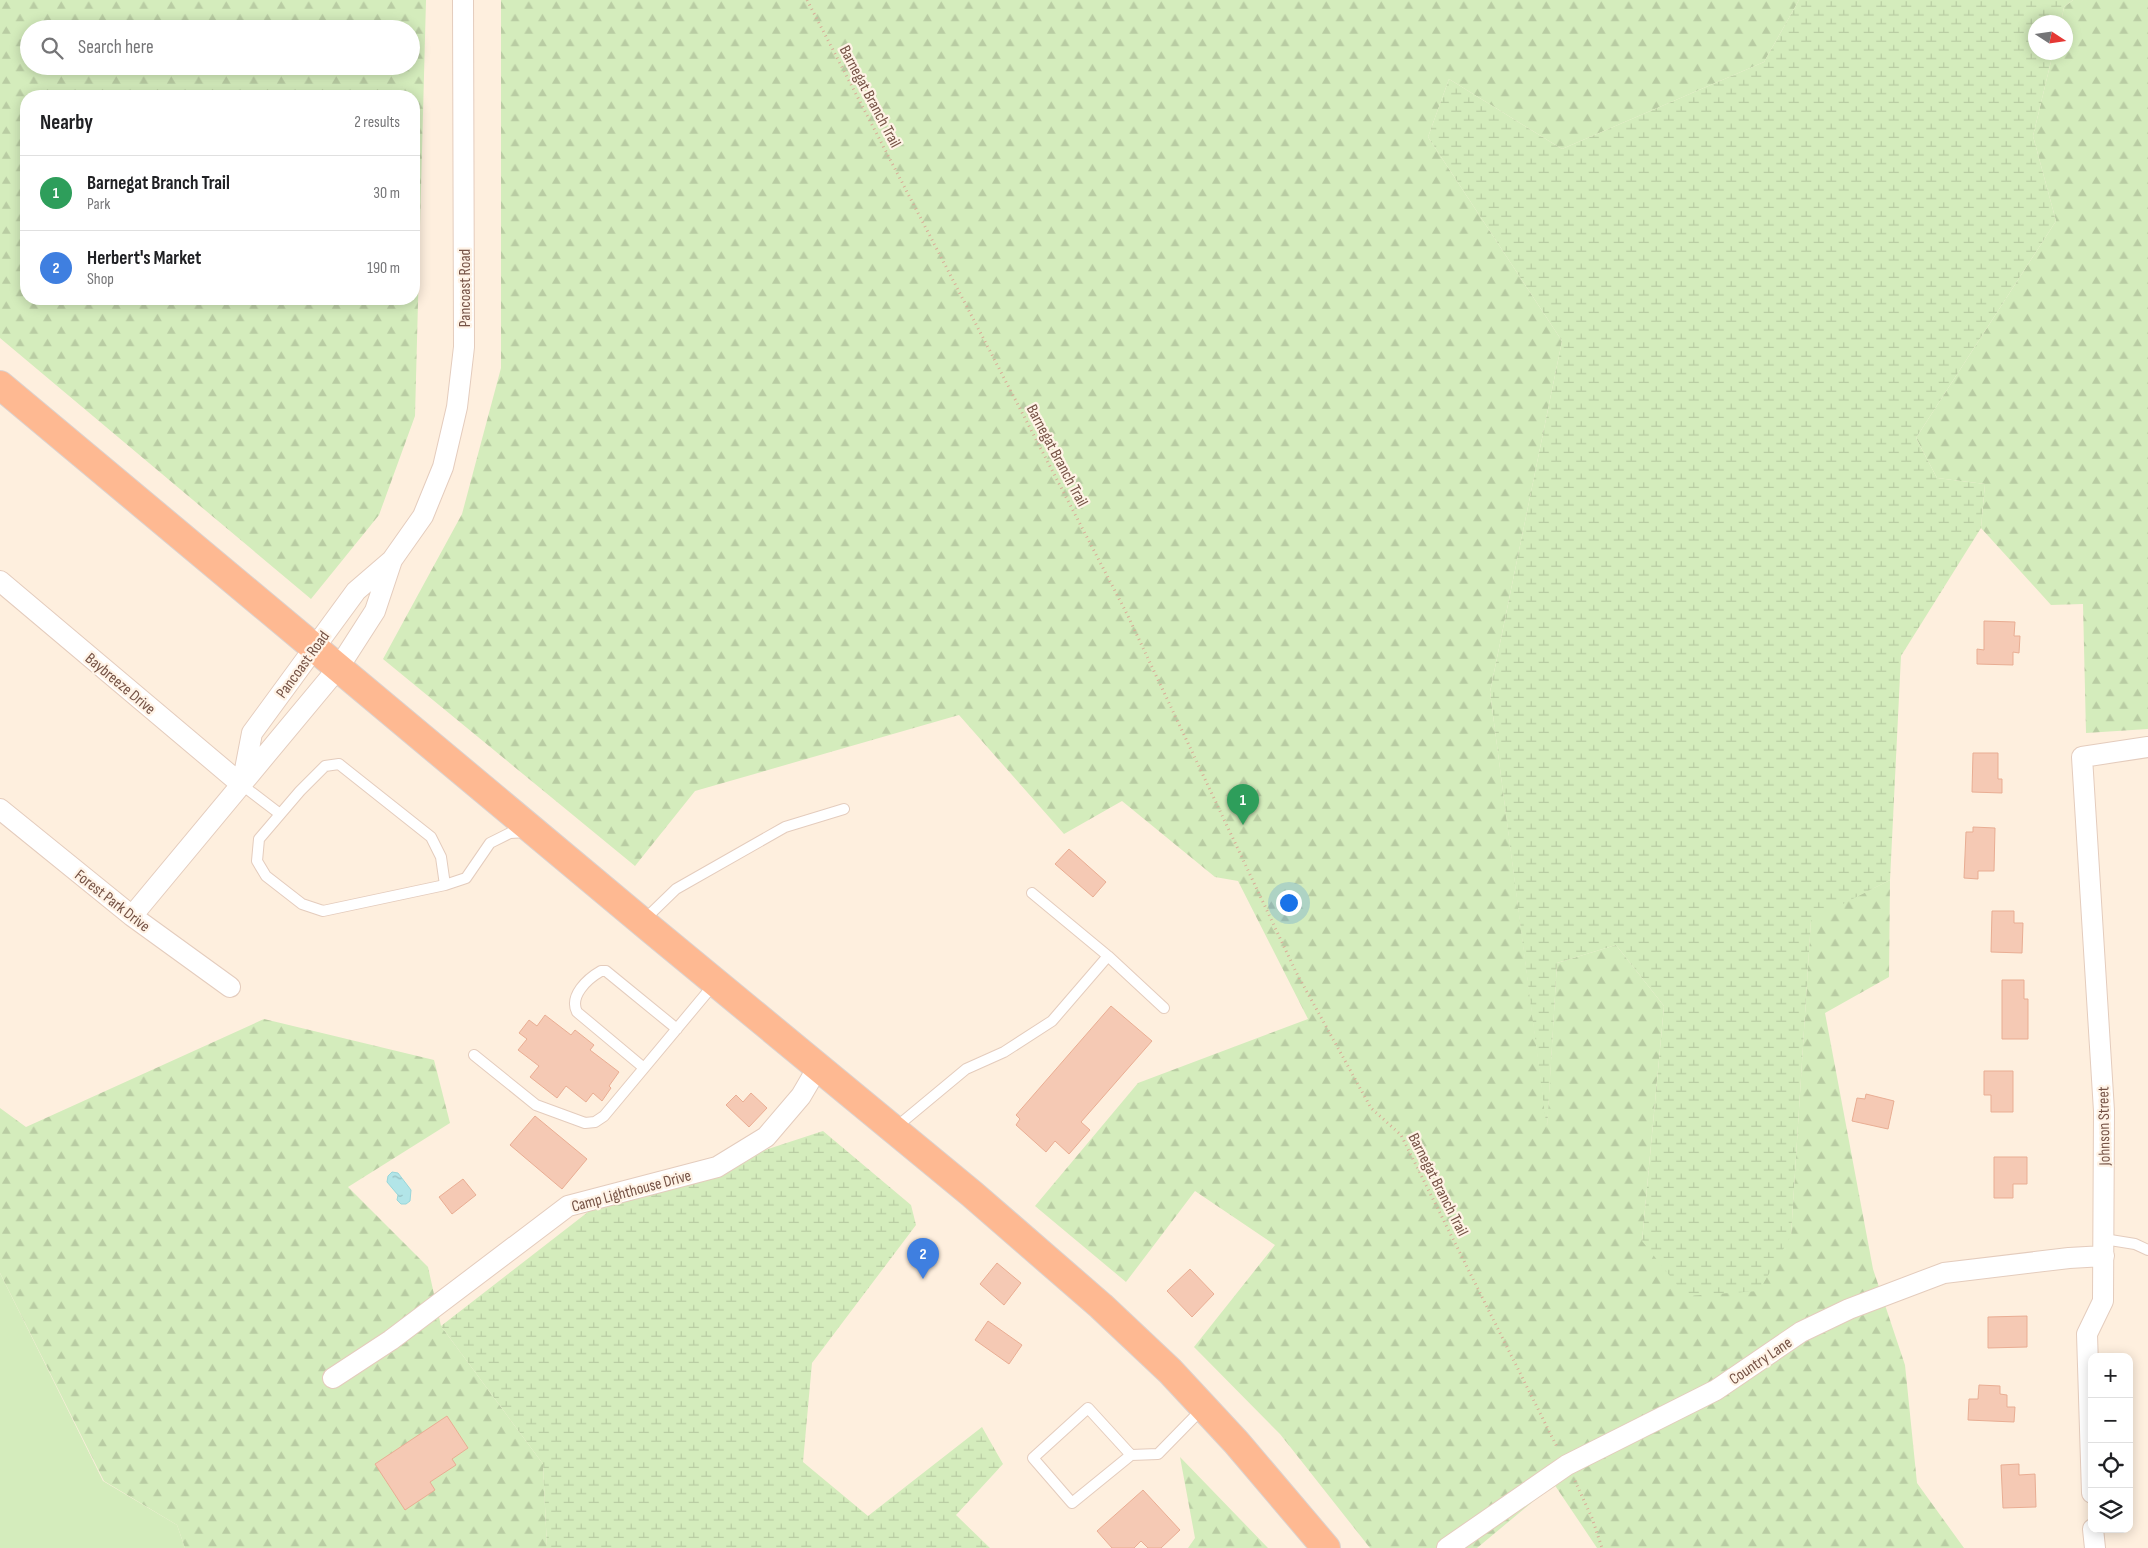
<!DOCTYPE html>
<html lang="en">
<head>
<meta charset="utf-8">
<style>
	body { margin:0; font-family:"Sofia Sans Condensed",sans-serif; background:#f2f2f2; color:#202124 }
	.controls { position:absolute; right:15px; bottom:15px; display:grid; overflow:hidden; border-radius:10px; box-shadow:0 2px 12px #0003 }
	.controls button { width:45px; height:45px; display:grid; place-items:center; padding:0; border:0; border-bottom:1px solid #e0e0e0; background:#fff; color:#202124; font:25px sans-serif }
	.compass { position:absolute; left:2028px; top:15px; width:45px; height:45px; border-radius:50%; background:#fff; box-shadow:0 2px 12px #0003; rotate:102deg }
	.you { position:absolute; left:1288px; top:902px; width:18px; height:18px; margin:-12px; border:4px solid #fff; border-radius:50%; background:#1a73e8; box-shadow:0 0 0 8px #1a73e833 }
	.badge { display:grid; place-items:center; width:32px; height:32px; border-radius:50%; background:#d93025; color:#fff; font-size:16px; font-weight:700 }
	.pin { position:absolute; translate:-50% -41px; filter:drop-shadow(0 1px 2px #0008) }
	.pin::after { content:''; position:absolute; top:26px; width:18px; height:15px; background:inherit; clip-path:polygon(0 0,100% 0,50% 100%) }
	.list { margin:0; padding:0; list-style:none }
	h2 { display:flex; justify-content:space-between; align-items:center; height:65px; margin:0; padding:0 20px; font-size:21px }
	h2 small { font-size:16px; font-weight:400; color:#757577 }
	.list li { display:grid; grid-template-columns:32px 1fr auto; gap:15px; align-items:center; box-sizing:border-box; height:75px; padding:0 20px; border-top:1px solid #e0e0e0 }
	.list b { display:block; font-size:19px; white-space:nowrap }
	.list p { margin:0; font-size:16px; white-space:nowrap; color:#757577 }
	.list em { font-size:16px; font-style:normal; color:#757577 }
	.icon { flex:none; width:28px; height:28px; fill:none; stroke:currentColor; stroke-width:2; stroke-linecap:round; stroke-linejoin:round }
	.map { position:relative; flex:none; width:2148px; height:1548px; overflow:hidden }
	.search { position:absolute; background:#fff; box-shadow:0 2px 12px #0003; left:20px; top:20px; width:400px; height:55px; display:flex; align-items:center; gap:12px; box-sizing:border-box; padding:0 18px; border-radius:28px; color:#757577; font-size:19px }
	.panel { position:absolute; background:#fff; box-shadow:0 2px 12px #0003; left:20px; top:90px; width:400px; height:215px; border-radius:20px }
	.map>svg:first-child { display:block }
</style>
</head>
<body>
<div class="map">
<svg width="2148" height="1548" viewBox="0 0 2148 1548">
	<defs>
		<pattern id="forest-firs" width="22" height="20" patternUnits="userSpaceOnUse" patternTransform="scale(1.25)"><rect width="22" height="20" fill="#d4ecbc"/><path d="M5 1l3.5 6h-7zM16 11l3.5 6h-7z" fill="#b9cca3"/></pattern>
		<pattern id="wetland-marsh" width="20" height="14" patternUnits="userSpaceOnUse" patternTransform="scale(1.25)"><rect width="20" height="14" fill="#d4ecbc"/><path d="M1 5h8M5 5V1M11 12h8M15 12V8" fill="none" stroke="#b9cca3"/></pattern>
		<pattern id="water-ripples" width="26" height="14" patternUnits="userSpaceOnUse" patternTransform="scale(1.25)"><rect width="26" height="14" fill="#b2e5e8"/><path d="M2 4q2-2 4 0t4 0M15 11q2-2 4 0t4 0" fill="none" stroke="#95bcbe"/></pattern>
	</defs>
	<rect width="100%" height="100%" fill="#feefde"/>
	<path fill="#d4ecbc" d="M 0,1273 L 103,1481 L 177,1525 L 185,1548 L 0,1548 Z"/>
	<path fill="url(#forest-firs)" fill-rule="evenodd" d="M 0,0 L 426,0 L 415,416 L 379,515 L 311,599 L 0,338 ZM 29,29 L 411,29 L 411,66 L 29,66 ZM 26,96 L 414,96 L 414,299 L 26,299 Z
		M 501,0 L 1799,0 L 1764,62 L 1562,149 L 1449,79 L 1428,137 L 1562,341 L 1490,692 L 1547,1126 L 1557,963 L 1616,945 L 1664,1006 L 1642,1241 L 1791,1236 L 1811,919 L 1890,880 L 1889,977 L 1825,1013 L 1873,1269 L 1905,1365 L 1917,1483 L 1964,1548 L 1597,1548 L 1554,1484 L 1477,1548 L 1370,1548 L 1280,1434 L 1194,1347 L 1275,1245 L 1195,1191 L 1126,1282 L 1035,1206 L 1138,1083 L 1308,1019 L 1238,881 L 1215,877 L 1122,801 L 1064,834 L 959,715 L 695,791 L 635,866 L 383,659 L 462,514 L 501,368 Z
		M 2073,0 L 2148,0 L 2148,729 L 2086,733 L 2083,604 L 2051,605 L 1981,528 L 1985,484 L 1937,478 L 1916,438 L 2056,221 L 2033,136 L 2053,53 L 2066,52 L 2066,22 L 2061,22 L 2064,7 Z
		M 264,1019 L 434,1060 L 450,1123 L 348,1187 L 428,1267 L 441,1326 L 543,1464 L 547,1548 L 185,1548 L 177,1525 L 104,1481 L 0,1273 L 0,1108 L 26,1127 Z
		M 1180,1457 L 1268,1548 L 1188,1548 L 1195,1538 Z"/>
	<path fill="url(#wetland-marsh)" d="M 1799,0 L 2073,0 L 2064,7 L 2061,22 L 2036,22 L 2036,52 L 2053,53 L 2033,136 L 2056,221 L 1916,438 L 1937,478 L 1985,484 L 1981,528 L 1901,656 L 1890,880 L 1811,920 L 1791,1236 L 1759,1291 L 1686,1296 L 1642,1241 L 1664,1006 L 1616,945 L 1557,963 L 1547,1130 L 1490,692 L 1562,341 L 1428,137 L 1449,79 L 1562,149 L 1764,62 Z
		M 823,1131 L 911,1205 L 916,1225 L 812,1363 L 803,1462 L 868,1516 L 982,1427 L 1003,1464 L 956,1515 L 990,1548 L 547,1548 L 543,1464 L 441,1326 L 597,1205 Z"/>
	<path fill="url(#water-ripples)" stroke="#98d6da" d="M 392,1172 L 398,1173 L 411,1190 L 410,1201 L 406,1204 L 401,1204 L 397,1200 L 398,1195 L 387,1182 L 388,1176 Z"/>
	<path fill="#f5c9b4" stroke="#e9ad93" d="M 1984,621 L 2015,622 L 2014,636 L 2020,636 L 2019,653 L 2013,652 L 2013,665 L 1977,664 L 1977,649 L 1984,650 Z
		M 1973,753 L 1998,753 L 1998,779 L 2002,779 L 2002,793 L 1972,792 Z
		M 1973,827 L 1995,828 L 1994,871 L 1978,871 L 1978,879 L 1964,878 L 1966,832 L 1973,832 Z
		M 1069,849 L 1106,882 L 1093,897 L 1055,864 Z
		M 1992,911 L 2014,911 L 2014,923 L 2023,923 L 2022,953 L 1991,952 Z
		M 2002,980 L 2024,980 L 2024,999 L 2028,999 L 2028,1039 L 2002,1039 Z
		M 1111,1006 L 1152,1041 L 1081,1122 L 1090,1130 L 1069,1154 L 1055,1141 L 1046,1152 L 1016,1125 L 1020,1119 L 1016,1115 Z
		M 545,1015 L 571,1035 L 575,1030 L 594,1045 L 590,1050 L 619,1072 L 609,1086 L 611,1088 L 602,1101 L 593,1093 L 586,1102 L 566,1086 L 557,1098 L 530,1077 L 539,1066 L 518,1050 L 527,1039 L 519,1033 L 529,1020 L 537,1026 Z
		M 1984,1071 L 2013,1071 L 2013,1112 L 1991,1112 L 1991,1095 L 1984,1095 Z
		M 751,1093 L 767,1108 L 749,1127 L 726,1105 L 736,1095 L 743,1102 Z
		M 1866,1094 L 1894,1101 L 1888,1129 L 1852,1121 L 1857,1098 L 1865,1099 Z
		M 535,1116 L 587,1159 L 562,1189 L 510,1145 Z
		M 1994,1157 L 2027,1157 L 2027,1184 L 2013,1184 L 2013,1198 L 1994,1198 Z
		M 463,1179 L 476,1195 L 452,1214 L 439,1197 Z
		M 997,1263 L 1021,1283 L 1004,1305 L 980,1284 Z
		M 1190,1269 L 1214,1294 L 1192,1317 L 1167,1291 Z
		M 2027,1316 L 2027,1347 L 1988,1348 L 1988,1317 Z
		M 988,1321 L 1022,1345 L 1009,1364 L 975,1340 Z
		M 1979,1385 L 2000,1386 L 2000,1394 L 2007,1395 L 2007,1407 L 2015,1407 L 2014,1422 L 1968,1420 L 1969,1399 L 1978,1399 Z
		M 447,1416 L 468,1448 L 452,1459 L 456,1465 L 430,1482 L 435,1490 L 405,1510 L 375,1464 Z
		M 2019,1464 L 2019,1475 L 2035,1474 L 2036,1507 L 2003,1508 L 2001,1465 Z
		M 1143,1490 L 1180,1530 L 1161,1548 L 1148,1548 L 1141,1541 L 1134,1548 L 1112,1548 L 1097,1531 Z"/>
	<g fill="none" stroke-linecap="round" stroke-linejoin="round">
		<defs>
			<path id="service" d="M 242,785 L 280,814
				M 445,885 L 441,857 L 431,837 L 339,764 L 325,766 L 300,791 L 259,839 L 257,861 L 266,876 L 302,904 L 323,911 L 445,885 L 466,878 L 490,843 L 510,833 L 527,832
				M 1032,893 L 1108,956 L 1164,1008
				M 643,921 L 676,889 L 785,827 L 844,809
				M 474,1055 L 536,1105 L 585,1123 L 595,1122 L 604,1116 L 715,983
				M 644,1068 L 577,1012 C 569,996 587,979 601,971 L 606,971 L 677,1029
				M 895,1128 L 966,1069 L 1004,1052 L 1052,1021 L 1108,956
				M 2104,1239 L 2135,1244 L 2148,1250
				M 1131,1455 L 1088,1408 L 1033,1458 L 1072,1503 L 1131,1455 L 1158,1454 L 1203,1408"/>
			<path id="minor" d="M 392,560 L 423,516 L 443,467 L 457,407 L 464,347 L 463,0
				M 0,581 L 242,785
				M 0,809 L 132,916 L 230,987
				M 132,916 L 339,667 L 375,611 L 392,560 L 356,591 L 252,733 L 242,785
				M 333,1378 L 391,1340 L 568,1206 L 717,1167 L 766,1137 L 801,1096 L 818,1067
				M 2092,1493 L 2087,1334 L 2103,1301 L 2104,1111 L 2082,757 L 2148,747
				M 2093,1529 L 2095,1548
				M 1447,1548 L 1567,1465 L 1716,1390 L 1801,1332 L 1849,1309 L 1944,1273 L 2069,1258 L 2104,1256"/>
			<path id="trunk" d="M 0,385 L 652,930 L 972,1194 L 1101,1306 L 1170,1371 L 1236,1442 L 1326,1548"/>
		</defs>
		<use href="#service" stroke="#e4ccbd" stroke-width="12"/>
		<use href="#minor" stroke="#e4ccbd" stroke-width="22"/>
		<use href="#trunk" stroke="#dbd2cf" stroke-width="30"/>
		<path stroke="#d9ac98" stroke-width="3" stroke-dasharray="1 4" stroke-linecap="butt" d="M 807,0 L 1127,614 L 1296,972 L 1371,1108 L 1401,1135 L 1558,1449
			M 1575,1481 L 1592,1518 L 1602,1548"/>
		<use href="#service" stroke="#fff" stroke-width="10"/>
		<use href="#minor" stroke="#fff" stroke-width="20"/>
		<use href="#trunk" stroke="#feb992" stroke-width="28"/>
	</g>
	<g text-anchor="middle" stroke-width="4.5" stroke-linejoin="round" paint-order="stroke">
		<g font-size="16" fill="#755245" stroke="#fff3e6">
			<text transform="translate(871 96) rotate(62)" y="6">Barnegat Branch Trail</text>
			<text transform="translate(464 288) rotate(-90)" y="6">Pancoast Road</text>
			<text transform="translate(1058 455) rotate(62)" y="6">Barnegat Branch Trail</text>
			<text transform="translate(302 664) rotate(-54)" y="6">Pancoast Road</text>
			<text transform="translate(121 683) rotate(40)" y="6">Baybreeze Drive</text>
			<text transform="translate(113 900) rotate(38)" y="6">Forest Park Drive</text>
			<text transform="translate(2103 1126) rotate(-91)" y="6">Johnson Street</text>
			<text transform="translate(1439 1184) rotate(63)" y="6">Barnegat Branch Trail</text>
			<text transform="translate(631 1190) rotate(-15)" y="6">Camp Lighthouse Drive</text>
			<text transform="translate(1760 1360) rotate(-34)" y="6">Country Lane</text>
		</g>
	</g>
</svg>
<div class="controls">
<button>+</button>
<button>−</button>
<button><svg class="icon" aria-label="locate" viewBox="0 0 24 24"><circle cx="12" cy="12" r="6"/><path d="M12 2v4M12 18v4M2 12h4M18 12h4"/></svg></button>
<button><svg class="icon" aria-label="layers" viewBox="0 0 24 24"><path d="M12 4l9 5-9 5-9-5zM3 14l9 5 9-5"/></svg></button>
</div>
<svg class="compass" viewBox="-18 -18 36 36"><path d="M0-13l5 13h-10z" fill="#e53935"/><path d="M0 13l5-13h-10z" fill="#757577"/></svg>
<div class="you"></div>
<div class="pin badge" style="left:1243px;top:825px;background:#2e9e5b">1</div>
<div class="pin badge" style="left:923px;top:1279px;background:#3f7fe0">2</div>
<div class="search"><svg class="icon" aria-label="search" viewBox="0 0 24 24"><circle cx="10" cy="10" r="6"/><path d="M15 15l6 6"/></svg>Search here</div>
<section class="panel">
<h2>Nearby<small>2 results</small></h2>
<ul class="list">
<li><span class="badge" style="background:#2e9e5b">1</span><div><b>Barnegat Branch Trail</b><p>Park</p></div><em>30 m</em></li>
<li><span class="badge" style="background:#3f7fe0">2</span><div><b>Herbert's Market</b><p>Shop</p></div><em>190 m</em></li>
</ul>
</section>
</div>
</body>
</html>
